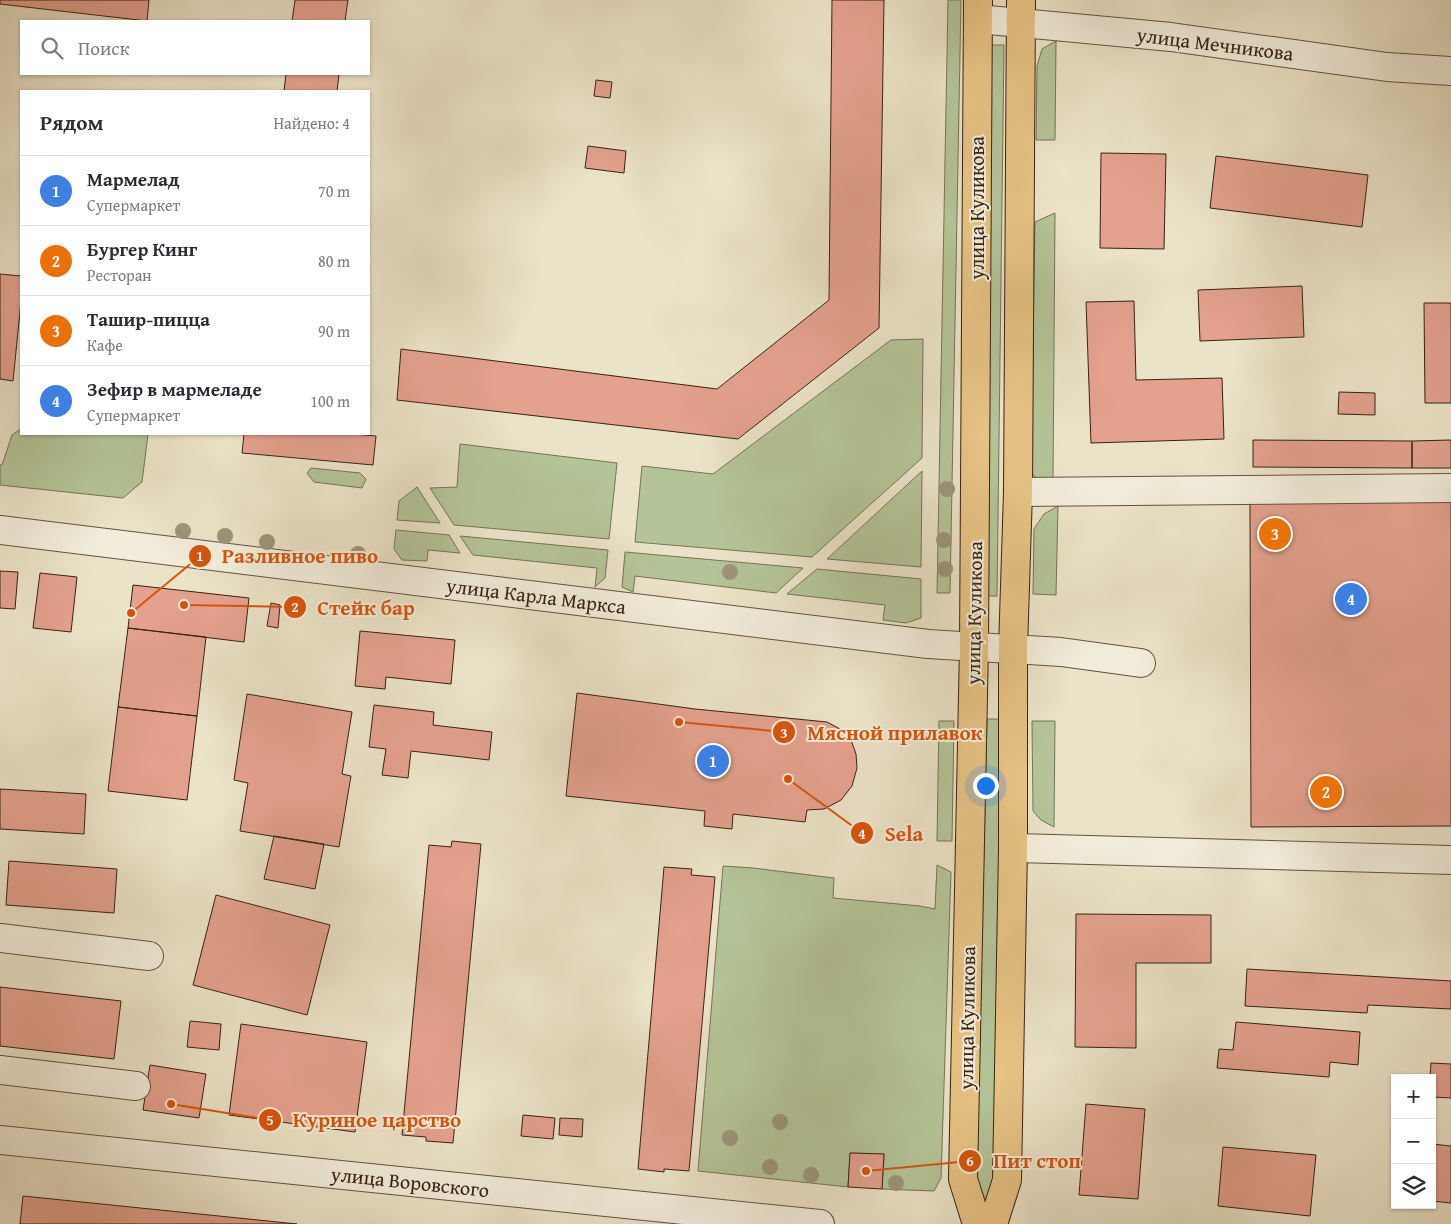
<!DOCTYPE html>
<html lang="ru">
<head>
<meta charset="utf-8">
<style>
	body { margin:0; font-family:"Gentium Book Plus",serif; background:#f2f2f3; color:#2b2b33 }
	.controls { position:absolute; right:15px; bottom:15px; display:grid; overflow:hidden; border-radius:0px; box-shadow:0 1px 4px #0004 }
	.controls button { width:45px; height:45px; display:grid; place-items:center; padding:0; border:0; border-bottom:1px solid #e1e1e2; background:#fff; color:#2b2b33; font:25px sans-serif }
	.you { position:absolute; left:985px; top:785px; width:18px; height:18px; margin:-12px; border:4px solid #fff; border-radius:50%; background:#1a73e8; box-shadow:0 0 0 8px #1a73e833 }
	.badge { display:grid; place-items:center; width:32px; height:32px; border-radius:50%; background:#1a73e8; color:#fff; font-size:16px; font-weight:700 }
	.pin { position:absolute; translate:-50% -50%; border:2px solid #fff; box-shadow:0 1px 5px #0006 }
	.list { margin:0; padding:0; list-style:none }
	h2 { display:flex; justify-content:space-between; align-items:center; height:65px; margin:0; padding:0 20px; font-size:21px }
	h2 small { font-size:16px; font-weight:400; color:#7c7c81 }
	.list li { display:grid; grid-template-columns:32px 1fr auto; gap:15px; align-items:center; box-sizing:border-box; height:70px; padding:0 20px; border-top:1px solid #e1e1e2 }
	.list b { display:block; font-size:19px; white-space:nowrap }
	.list p { margin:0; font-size:16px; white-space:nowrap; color:#7c7c81 }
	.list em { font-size:16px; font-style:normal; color:#7c7c81 }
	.icon { flex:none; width:28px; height:28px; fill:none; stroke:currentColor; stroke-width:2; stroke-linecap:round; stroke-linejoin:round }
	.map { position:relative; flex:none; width:1451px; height:1224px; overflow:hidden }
	.search { position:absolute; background:#fff; box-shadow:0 1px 4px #0004; left:20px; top:20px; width:350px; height:55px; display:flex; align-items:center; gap:12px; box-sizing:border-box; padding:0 18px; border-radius:0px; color:#7c7c81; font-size:19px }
	.panel { position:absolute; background:#fff; box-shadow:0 1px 4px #0004; left:20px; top:90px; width:350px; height:345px; border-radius:0px }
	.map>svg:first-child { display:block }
</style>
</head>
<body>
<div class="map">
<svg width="1451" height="1224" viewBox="0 0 1451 1224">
	<rect width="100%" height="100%" fill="#ebe3c8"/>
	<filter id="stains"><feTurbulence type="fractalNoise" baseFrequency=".004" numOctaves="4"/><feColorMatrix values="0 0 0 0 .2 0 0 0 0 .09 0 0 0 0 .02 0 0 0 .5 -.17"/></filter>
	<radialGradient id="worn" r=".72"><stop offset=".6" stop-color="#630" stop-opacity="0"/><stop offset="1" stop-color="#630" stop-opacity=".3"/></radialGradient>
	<path fill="#b4c498" stroke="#767355" d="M 948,0 L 961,0 L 950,593 L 937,593 Z
		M 1056,41 L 1055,140 L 1036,140 L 1037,66 L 1042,49 Z
		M 991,45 L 1004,45 L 997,596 L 985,596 Z
		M 1055,213 L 1053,481 L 1036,479 L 1031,471 L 1035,222 Z
		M 923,339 L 922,458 L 812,557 L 635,542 L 642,466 L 713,474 L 891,340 Z
		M 21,429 L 21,434 L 148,434 L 142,482 L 123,498 L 0,485 L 0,465 L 2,465 L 12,435 Z
		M 460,444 L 617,463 L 609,539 L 454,525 L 430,488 L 457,487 Z
		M 311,468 L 360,473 L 366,479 L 362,488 L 314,482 L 307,473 Z
		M 922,471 L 921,567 L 827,559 Z
		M 417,487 L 440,523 L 397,520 L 399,501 Z
		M 1058,506 L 1056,595 L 1033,594 L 1034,529 L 1044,514 Z
		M 396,530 L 449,535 L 460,553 L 428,550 L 427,561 L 402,560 L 394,549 Z
		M 460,536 L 608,550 L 605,578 L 595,587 L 597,568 L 473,555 Z
		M 625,552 L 803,568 L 776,593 L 635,576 L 633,592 L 622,587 Z
		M 817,569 L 921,579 L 921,618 L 906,623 L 883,620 L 885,605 L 787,594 Z
		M 987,719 L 1001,719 L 994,1198 L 976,1196 Z
		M 939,721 L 954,721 L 952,841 L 937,841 Z
		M 1032,721 L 1055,721 L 1054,827 L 1041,820 L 1033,811 Z
		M 937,865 L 951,872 L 941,1178 L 934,1191 L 882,1189 L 884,1154 L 850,1153 L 848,1187 L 698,1171 L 723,866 L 753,868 L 834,878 L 833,898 L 920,906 L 935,909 Z"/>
	<path fill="#e4a18e" stroke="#372212" d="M 0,0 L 149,0 L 147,21 L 0,4 Z
		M 295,0 L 348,0 L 345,21 L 292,21 Z
		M 832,0 L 884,0 L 879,328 L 738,439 L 397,400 L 401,349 L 717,389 L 829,300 Z
		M 286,74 L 339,74 L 337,91 L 284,91 Z
		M 596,80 L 612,82 L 610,98 L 594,96 Z
		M 588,146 L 626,151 L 624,173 L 585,168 Z
		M 1101,153 L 1166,154 L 1164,249 L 1100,248 Z
		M 1216,156 L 1368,175 L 1362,227 L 1210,208 Z
		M 0,274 L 21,276 L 21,302 L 13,381 L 0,379 Z
		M 1302,286 L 1304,337 L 1200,341 L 1198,290 Z
		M 1134,301 L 1136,380 L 1222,378 L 1224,439 L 1091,443 L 1086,302 Z
		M 1424,303 L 1451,303 L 1451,403 L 1425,403 Z
		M 1339,392 L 1375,393 L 1375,415 L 1338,414 Z
		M 244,434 L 355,434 L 376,436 L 373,465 L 242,453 Z
		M 1253,440 L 1412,441 L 1412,468 L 1253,467 Z
		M 1451,440 L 1451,468 L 1412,468 L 1412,441 Z
		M 1451,502 L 1451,826 L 1251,827 L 1250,503 Z
		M 0,571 L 18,572 L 15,609 L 0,608 Z
		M 40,573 L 77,577 L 71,632 L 33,628 Z
		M 133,585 L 249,598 L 244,642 L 128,628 Z
		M 271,603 L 280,605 L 278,628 L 267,626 Z
		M 128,628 L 206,637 L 197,716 L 118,707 Z
		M 360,631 L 455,640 L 451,684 L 386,677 L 385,689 L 355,686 Z
		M 577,693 L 695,709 L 827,722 L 840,729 L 851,740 L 856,754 L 857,768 L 852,786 L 841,800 L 824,809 L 807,810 L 805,822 L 733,814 L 732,829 L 704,826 L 705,811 L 566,796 Z
		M 247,694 L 352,712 L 342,774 L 351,776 L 339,847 L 240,831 L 248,783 L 234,780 Z
		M 374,705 L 434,712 L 433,725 L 492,732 L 489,760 L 411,751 L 408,778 L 382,775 L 386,749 L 369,747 Z
		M 118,707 L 197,716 L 187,800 L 108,791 Z
		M 0,789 L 86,794 L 84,834 L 0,829 Z
		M 274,836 L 324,844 L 315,889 L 264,879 Z
		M 452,841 L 481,844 L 453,1143 L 426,1141 L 426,1137 L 402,1135 L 429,845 L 451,847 Z
		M 9,861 L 117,869 L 114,913 L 6,905 Z
		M 664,867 L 692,869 L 691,875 L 715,877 L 689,1171 L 664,1169 L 664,1172 L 638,1169 Z
		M 216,895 L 330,925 L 307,1015 L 193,985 Z
		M 1076,914 L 1211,915 L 1211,963 L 1136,963 L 1136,1048 L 1075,1047 Z
		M 1247,969 L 1451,981 L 1451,1009 L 1368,1005 L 1367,1013 L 1245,1006 Z
		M 0,987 L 121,1001 L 114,1059 L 0,1046 Z
		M 190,1021 L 221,1024 L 219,1050 L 187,1047 Z
		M 1236,1022 L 1360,1032 L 1358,1065 L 1330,1062 L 1329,1077 L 1217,1068 L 1219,1049 L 1233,1050 Z
		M 241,1024 L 367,1042 L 355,1132 L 229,1115 Z
		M 1431,1063 L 1451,1064 L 1451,1098 L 1432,1097 L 1432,1078 L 1430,1078 Z
		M 150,1065 L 206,1074 L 199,1118 L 143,1110 Z
		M 1086,1104 L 1145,1109 L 1138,1199 L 1079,1195 Z
		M 523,1115 L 555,1118 L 553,1139 L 521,1136 Z
		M 560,1118 L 583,1119 L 582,1137 L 559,1135 Z
		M 1432,1144 L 1451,1146 L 1451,1203 L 1432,1201 Z
		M 1223,1147 L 1316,1155 L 1310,1216 L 1218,1206 Z
		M 850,1153 L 884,1154 L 882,1189 L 848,1187 Z
		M 23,1196 L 297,1224 L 20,1224 Z"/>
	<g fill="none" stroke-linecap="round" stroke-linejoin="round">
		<defs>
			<path id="minor" d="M 978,19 L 1171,37 L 1387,67 L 1451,71
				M 1018,492 L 1451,488
				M 0,530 L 928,644 L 1061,652 L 1141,663
				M 1013,848 L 1451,860
				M 0,938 L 149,956
				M 0,1070 L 136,1086
				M 0,1140 L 820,1224"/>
			<path id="major" d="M 977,1224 L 963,1179 L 974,647 L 978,0
				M 993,1224 L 1007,1180 L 1013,848 L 1013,649 L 1018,492 L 1021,0"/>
		</defs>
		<use href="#minor" stroke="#645240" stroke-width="30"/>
		<use href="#major" stroke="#372212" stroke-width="30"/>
		<use href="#minor" stroke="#f2eddb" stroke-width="28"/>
		<use href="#major" stroke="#e6c284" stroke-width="28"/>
	</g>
	<g fill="#9c947a">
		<circle cx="947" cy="489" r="8"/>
		<circle cx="183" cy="531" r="8"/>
		<circle cx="225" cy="536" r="8"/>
		<circle cx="944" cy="540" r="8"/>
		<circle cx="267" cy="542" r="8"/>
		<circle cx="358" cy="554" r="8"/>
		<circle cx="945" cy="569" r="8"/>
		<circle cx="730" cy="572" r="8"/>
		<circle cx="780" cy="1122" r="8"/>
		<circle cx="730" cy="1138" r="8"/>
		<circle cx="770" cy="1167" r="8"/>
		<circle cx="811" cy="1175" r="8"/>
		<circle cx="896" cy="1183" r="8"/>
	</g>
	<g text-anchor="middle" stroke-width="4" stroke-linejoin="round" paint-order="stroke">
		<g font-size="20" fill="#372212" stroke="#f2eddb">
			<text transform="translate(1215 44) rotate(7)" y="7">улица Мечникова</text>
			<text transform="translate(977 208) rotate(-90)" y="7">улица Куликова</text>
			<text transform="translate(536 596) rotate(7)" y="7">улица Карла Маркса</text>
			<text transform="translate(974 613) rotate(-89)" y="7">улица Куликова</text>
			<text transform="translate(967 1018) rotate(-89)" y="7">улица Куликова</text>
			<text transform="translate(410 1182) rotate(6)" y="7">улица Воровского</text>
		</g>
	</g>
	<path fill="none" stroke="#d6540d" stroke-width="2" d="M131 613L200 556M184 605L295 607M679 722L784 732M788 779L862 833M171 1104L270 1120M866 1171L970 1161"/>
	<g fill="#d6540d" stroke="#f2eddb" stroke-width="2">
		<circle cx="131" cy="613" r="5"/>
		<circle cx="184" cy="605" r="5"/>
		<circle cx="679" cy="722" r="5"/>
		<circle cx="788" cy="779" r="5"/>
		<circle cx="171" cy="1104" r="5"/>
		<circle cx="866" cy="1171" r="5"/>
		<circle cx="200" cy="556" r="12"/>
		<circle cx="295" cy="607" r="12"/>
		<circle cx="784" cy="732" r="12"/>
		<circle cx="862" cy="833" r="12"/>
		<circle cx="270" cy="1120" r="12"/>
		<circle cx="970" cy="1161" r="12"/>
	</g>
	<g font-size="15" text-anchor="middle" font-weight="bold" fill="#fff">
		<text x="200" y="561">1</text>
		<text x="295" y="612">2</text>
		<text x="784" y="738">3</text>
		<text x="862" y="839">4</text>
		<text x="270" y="1125">5</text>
		<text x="970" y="1166">6</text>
	</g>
	<g font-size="21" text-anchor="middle" font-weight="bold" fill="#d6540d" stroke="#f2eddb" stroke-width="4" stroke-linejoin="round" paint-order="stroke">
		<text x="300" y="563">Разливное пиво</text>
		<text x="366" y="615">Стейк бар</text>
		<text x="895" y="740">Мясной прилавок</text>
		<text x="904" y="841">Sela</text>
		<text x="377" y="1127">Куриное царство</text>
		<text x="1037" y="1168">Пит стоп</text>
	</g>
	<rect width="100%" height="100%" filter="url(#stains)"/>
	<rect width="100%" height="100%" fill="url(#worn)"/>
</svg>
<div class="controls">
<button>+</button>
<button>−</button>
<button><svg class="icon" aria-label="layers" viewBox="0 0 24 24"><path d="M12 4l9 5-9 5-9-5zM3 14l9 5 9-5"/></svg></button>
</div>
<div class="you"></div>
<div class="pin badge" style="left:713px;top:761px;background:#3f7fe0">1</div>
<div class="pin badge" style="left:1326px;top:792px;background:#e8710a">2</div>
<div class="pin badge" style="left:1275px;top:534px;background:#e8710a">3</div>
<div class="pin badge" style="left:1351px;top:599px;background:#3f7fe0">4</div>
<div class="search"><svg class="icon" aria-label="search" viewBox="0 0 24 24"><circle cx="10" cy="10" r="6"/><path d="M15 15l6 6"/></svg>Поиск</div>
<section class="panel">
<h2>Рядом<small>Найдено: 4</small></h2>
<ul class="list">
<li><span class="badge" style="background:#3f7fe0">1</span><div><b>Мармелад</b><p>Супермаркет</p></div><em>70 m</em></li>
<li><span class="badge" style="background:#e8710a">2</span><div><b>Бургер Кинг</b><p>Ресторан</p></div><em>80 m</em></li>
<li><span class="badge" style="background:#e8710a">3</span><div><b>Ташир-пицца</b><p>Кафе</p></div><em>90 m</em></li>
<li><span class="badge" style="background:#3f7fe0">4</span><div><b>Зефир в мармеладе</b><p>Супермаркет</p></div><em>100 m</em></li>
</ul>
</section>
</div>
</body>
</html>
